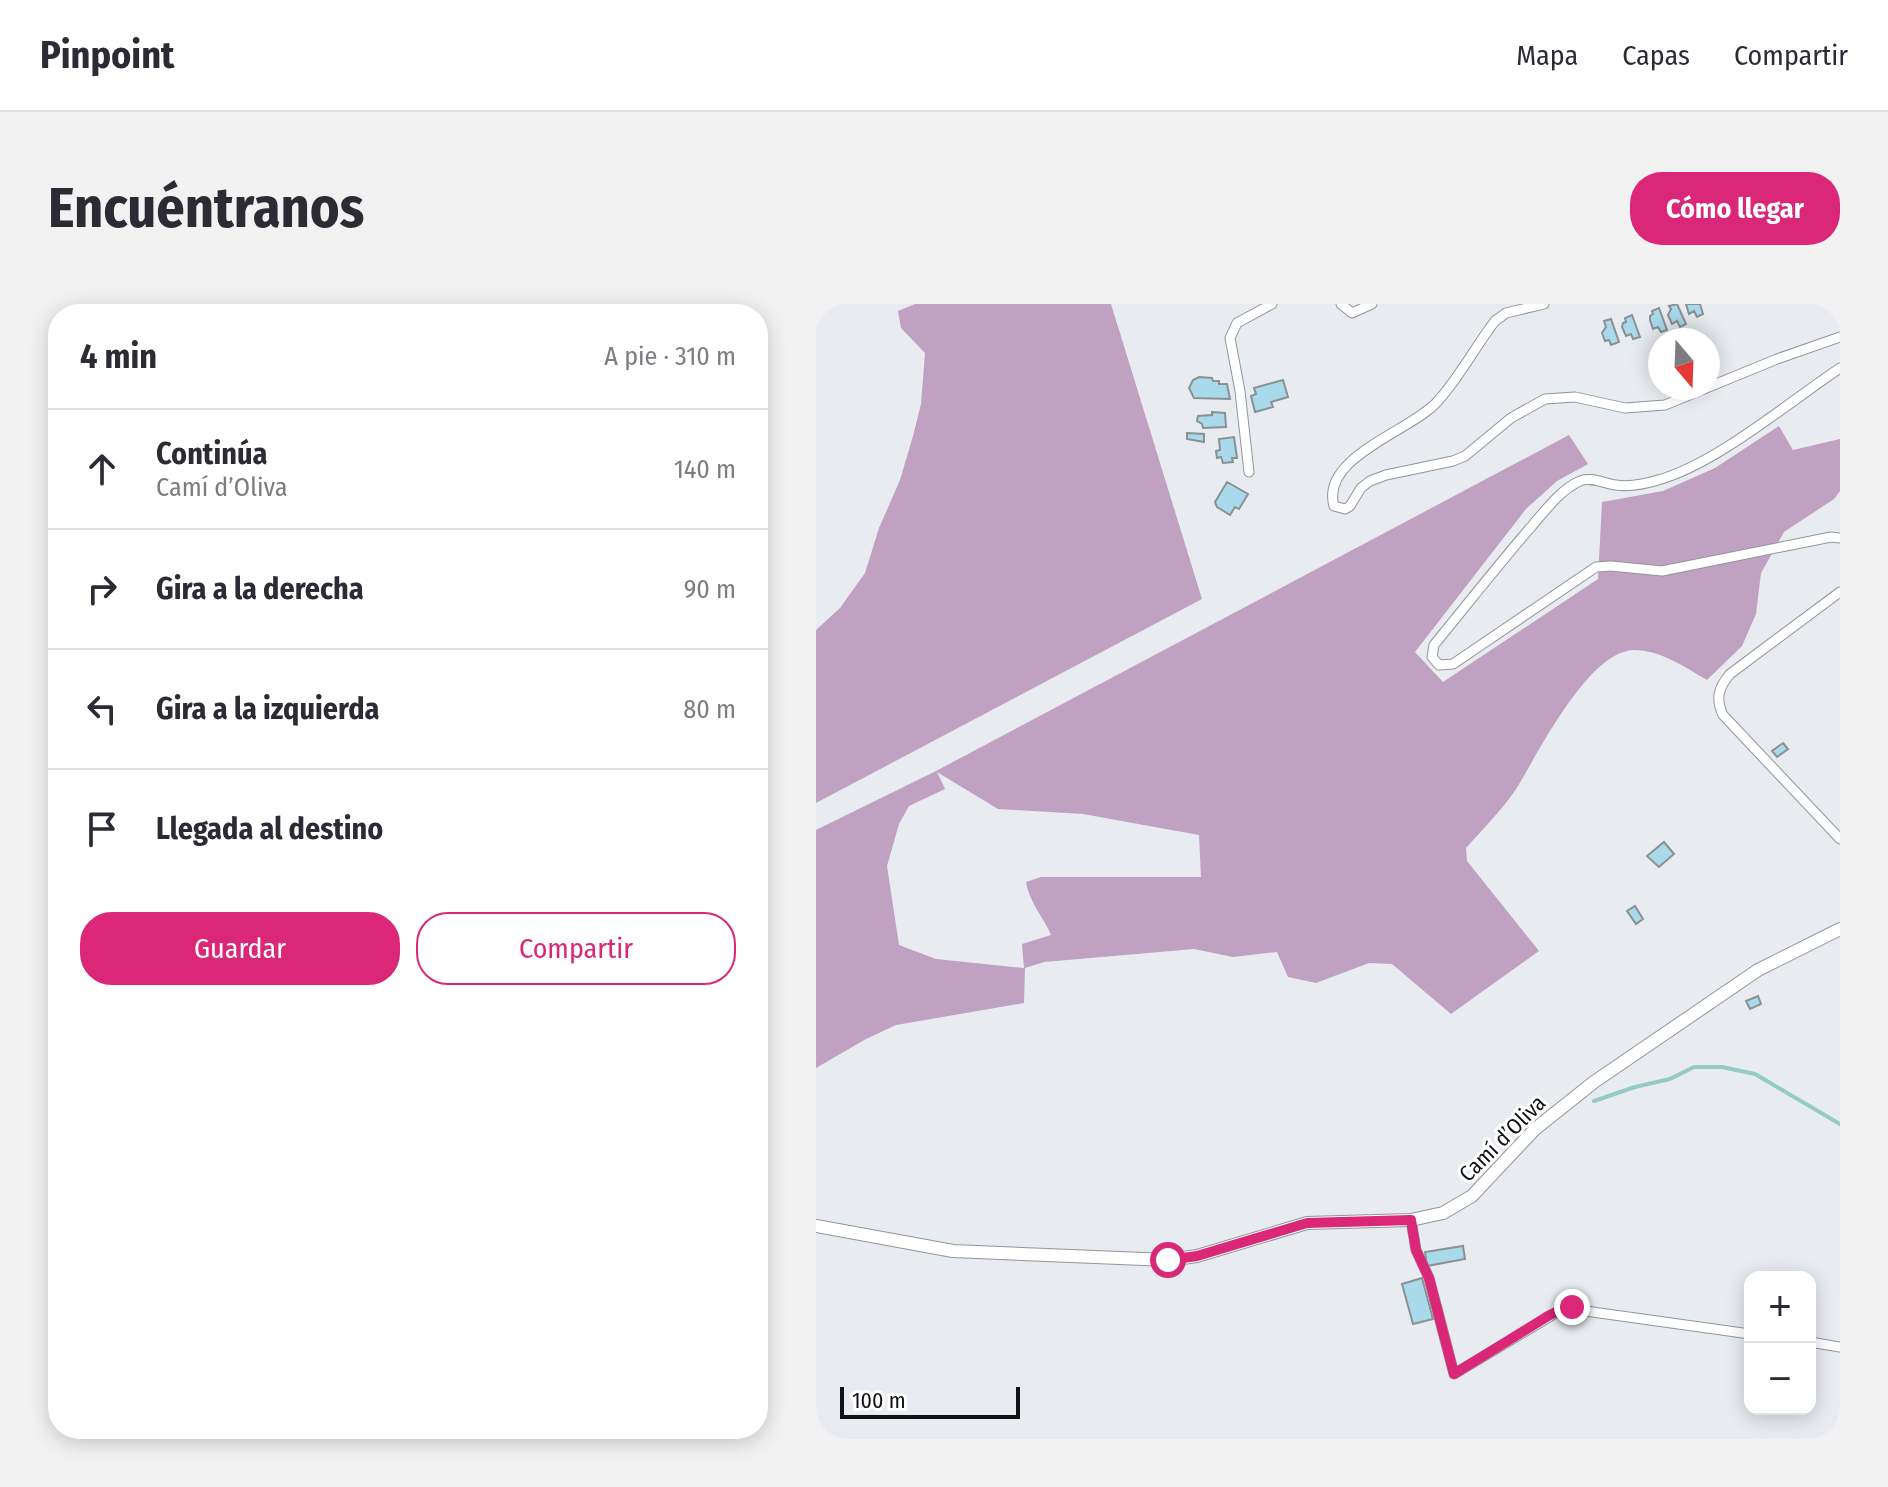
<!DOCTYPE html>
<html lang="es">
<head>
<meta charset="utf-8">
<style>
	body { margin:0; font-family:"Fira Sans Condensed",sans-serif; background:#f2f2f3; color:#2b2b33 }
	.controls { position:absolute; right:24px; bottom:24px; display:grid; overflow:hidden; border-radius:16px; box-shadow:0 4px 20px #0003 }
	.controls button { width:72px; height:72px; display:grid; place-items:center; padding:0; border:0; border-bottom:2px solid #e1e1e2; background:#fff; color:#2b2b33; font:40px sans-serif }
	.compass { position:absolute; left:832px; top:24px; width:72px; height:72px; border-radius:50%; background:#fff; box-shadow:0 4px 20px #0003; rotate:161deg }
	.scale { position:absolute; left:24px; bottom:20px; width:180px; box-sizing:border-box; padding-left:8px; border:4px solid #111214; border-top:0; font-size:22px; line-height:28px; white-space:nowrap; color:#111214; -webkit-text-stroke:6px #fff; paint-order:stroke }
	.stop { position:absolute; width:24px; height:24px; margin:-18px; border:6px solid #db2777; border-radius:50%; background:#fff }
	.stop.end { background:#db2777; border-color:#fff; box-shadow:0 2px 8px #0008 }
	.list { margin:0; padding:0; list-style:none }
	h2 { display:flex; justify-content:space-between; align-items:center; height:104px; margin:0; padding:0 32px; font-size:34px }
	h2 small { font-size:26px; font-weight:400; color:#7c7c81 }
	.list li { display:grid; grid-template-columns:52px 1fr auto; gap:24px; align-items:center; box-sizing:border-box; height:120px; padding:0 32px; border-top:2px solid #e1e1e2 }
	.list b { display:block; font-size:30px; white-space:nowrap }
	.list p { margin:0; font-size:26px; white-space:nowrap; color:#7c7c81 }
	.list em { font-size:26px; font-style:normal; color:#7c7c81 }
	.actions { display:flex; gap:16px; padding:24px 32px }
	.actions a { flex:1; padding:18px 0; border:2px solid #db2777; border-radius:32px; text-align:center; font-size:28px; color:#db2777 }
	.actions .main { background:#db2777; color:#fff }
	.icon { flex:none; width:44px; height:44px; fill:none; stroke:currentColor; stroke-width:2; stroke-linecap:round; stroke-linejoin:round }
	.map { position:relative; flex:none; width:1024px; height:1135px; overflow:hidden; border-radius:32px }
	header { display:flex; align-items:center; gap:48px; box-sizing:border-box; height:112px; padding:0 40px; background:#fff; border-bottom:2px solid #e1e1e2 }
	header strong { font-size:38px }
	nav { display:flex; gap:44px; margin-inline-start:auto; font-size:28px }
	.intro { display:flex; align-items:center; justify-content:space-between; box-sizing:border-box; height:192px; padding:0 48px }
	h1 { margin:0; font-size:56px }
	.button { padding:20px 36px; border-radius:32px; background:#db2777; color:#fff; font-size:28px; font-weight:700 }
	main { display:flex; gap:48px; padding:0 48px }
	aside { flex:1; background:#fff; border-radius:32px; box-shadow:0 4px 20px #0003 }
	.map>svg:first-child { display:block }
</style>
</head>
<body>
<header>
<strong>Pinpoint</strong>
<nav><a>Mapa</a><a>Capas</a><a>Compartir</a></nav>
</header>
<div class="intro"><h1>Encuéntranos</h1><a class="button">Cómo llegar</a></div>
<main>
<aside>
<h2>4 min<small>A pie · 310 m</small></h2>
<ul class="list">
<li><svg class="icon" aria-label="ahead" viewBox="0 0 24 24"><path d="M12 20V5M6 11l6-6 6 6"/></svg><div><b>Continúa</b><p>Camí d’Oliva</p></div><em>140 m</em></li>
<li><svg class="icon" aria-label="right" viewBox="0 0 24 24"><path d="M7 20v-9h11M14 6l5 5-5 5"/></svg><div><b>Gira a la derecha</b></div><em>90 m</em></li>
<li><svg class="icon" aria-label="left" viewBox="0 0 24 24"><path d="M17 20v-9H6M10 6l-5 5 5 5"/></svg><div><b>Gira a la izquierda</b></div><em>80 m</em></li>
<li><svg class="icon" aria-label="arrive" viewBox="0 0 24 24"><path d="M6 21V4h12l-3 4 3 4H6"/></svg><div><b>Llegada al destino</b></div></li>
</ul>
<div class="actions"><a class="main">Guardar</a><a>Compartir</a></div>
</aside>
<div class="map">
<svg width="1024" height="1135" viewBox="0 0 1024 1135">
	<rect width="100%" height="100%" fill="#e8ebf0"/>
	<path fill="#c1a1c1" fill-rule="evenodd" d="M 99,0 L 295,0 L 386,295 L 0,499 L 0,326 L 24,304 L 49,269 L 63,224 L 84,176 L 97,132 L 105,100 L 109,49 L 85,24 L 82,7 Z
		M 963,122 L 977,146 L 1024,135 L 1024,187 L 1018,195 L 968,228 L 945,269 L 940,310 L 926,342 L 891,376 C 869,363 844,346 818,346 C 771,347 721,453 698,488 C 684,508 666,526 650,544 L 651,557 L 723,647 L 635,710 L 576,660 L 553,659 L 500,679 L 472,673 L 461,648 L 417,653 L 378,645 L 228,658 L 209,664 L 208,699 L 80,721 L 50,735 L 0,764 L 0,526 L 120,467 L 753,131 L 772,160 L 741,177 L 710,205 L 599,348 L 627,378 L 782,275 L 786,198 L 847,187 L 899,164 ZM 121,468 L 182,505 L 267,510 L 383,531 L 385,573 L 225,573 L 210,578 C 213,598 227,612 235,631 L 206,640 L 208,664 L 120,655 L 83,641 L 71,562 L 83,520 L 93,502 L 129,485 Z"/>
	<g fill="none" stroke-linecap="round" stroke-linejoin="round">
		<path stroke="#94cbc5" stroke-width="4" d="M 778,797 L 819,783 L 854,775 L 878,763 L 906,763 L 939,770 L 1024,820"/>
	</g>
	<path fill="#a8daec" stroke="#8b9193" stroke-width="2" d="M 861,0 L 870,20 L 864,23 L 861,17 L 856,20 L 852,11 L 855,5 L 853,2 Z
		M 870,0 L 884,0 L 887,10 L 881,13 L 878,7 L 873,10 Z
		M 843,4 L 851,26 L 845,28 L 842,23 L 837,25 L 834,16 L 834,12 L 837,10 L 836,7 Z
		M 816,11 L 824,33 L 817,35 L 815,30 L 810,32 L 806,23 L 807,19 L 810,18 L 809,14 Z
		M 795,15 L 803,38 L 795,41 L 793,36 L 789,37 L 786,29 L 790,23 L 788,17 Z
		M 383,73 L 396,74 L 397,77 L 403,77 L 403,80 L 411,80 L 414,95 L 378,94 L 373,84 L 377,76 Z
		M 467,76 L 472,93 L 455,98 L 457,103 L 439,108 L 435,92 L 440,90 L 438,84 Z
		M 396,108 L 409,109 L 410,123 L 387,124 L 386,120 L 381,117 L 382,112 L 396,111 Z
		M 371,129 L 388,130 L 388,138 L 371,135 Z
		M 418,133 L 421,154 L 416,154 L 417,158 L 407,159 L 405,153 L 401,154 L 400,147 L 404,146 L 403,135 Z
		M 411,178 L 432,190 L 423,205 L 419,203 L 414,211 L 401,203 L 399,198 Z
		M 967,439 L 972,445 L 961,453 L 956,447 Z
		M 848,538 L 858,550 L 843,563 L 831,552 Z
		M 819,602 L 827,615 L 820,620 L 811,607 Z
		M 942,692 L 945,700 L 934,705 L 930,697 Z
		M 647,942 L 649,955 L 611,962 L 609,948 Z
		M 606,974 L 617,1015 L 597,1020 L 586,980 Z"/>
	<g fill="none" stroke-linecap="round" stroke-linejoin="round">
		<defs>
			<path id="minor" d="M 525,0 L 536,9 L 556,0
				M 728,0 L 690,9 L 679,17 C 659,43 643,74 621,98 C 595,127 504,153 518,202 L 529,205 L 534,202 L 545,184 L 554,177 L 570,171 L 637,157 L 649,152 L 695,114 L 729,95 L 759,93 L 809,104 L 849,101 L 961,55 L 1024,33
				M 1024,64 C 973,98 900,160 842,176 C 829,180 814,183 800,181 C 789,180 775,172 764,177 C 745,185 728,208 715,223 C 682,261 650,302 618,341 L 616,353 L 623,361 L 637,360 L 780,263 L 795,262 L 846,267 L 1015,233 L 1024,234
				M 433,168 L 424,87 L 414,34 L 421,19 L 456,0
				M 1024,288 L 914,370 C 903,383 899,394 907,411 L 1024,535
				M 595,916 L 600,946 L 613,974 L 638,1070 L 748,1004 L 934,1030
				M 994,1038 L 1024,1043"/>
			<path id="tertiary" d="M 0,922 L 137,947 L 352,956 L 381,952 L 491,919 L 595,916 L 627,909 L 656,892 L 719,825 L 778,778 L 942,666 L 1024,625"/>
		</defs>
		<use href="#minor" stroke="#92959a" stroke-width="11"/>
		<use href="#tertiary" stroke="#92959a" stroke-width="14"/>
		<use href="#minor" stroke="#fff" stroke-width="9"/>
		<use href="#tertiary" stroke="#fff" stroke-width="12"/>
	</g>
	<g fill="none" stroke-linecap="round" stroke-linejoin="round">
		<path stroke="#db2777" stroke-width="10" d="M 352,956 L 381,952 L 491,919 L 595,916 L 600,946 L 613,974 L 638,1070 L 732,1012 L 748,1004 L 756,1003"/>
	</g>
	<g text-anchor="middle" stroke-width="6" stroke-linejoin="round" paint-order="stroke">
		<g font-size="22" fill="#111214" stroke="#fff">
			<text transform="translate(686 834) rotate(-45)" y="8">Camí d’Oliva</text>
		</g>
	</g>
</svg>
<div class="controls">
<button>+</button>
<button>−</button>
</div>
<svg class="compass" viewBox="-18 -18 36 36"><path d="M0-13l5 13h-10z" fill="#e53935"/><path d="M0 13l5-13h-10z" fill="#7c7c81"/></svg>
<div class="scale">100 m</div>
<div class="stop" style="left:352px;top:956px"></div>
<div class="stop end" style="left:756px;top:1003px"></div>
</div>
</main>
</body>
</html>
